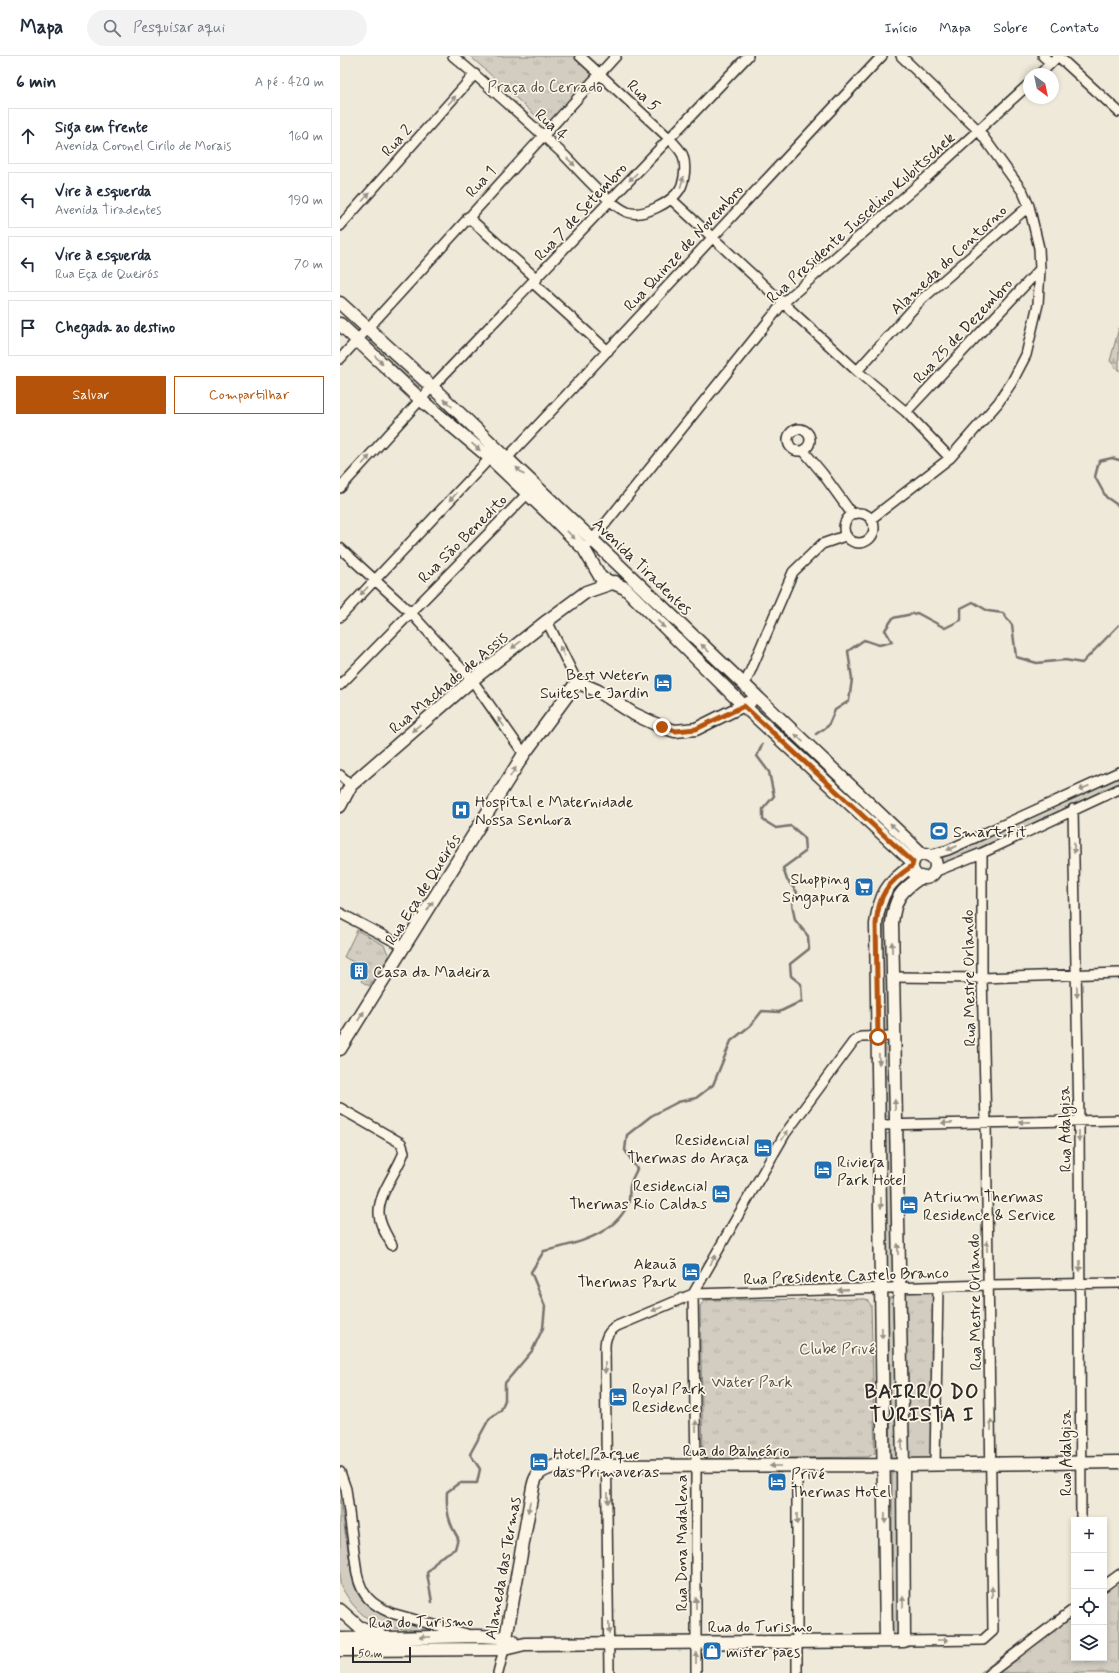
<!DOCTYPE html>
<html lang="pt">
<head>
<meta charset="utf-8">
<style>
	body { margin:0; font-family:Mynerve,sans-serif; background:#f2f2f3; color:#1f2937 }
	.controls { position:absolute; right:12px; bottom:12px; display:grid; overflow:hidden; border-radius:0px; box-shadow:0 2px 6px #0003 }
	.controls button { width:36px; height:36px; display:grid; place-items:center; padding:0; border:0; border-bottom:1px solid #e0e1e3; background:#fff; color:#1f2937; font:20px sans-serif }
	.compass { position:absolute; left:683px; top:12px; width:36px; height:36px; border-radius:50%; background:#fff; box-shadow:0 2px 6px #0003; rotate:147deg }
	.scale { position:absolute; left:12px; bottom:10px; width:59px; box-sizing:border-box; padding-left:4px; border:2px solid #2b2b2b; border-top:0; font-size:11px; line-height:14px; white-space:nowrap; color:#2b2b2b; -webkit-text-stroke:3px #fcf5e5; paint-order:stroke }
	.stop { position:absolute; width:12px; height:12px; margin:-9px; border:3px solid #b45309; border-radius:50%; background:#fff }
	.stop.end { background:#b45309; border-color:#fff; box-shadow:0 1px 4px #0008 }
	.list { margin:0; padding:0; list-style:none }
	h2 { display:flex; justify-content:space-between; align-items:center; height:52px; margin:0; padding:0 16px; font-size:17px }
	h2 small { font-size:13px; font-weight:400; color:#747a83 }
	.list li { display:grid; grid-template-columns:26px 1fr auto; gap:12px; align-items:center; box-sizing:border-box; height:56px; margin:0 8px 8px; padding:0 8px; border:1px solid #e0e1e3; border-radius:0px }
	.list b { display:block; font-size:15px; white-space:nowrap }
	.list p { margin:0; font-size:13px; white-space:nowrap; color:#747a83 }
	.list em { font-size:13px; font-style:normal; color:#747a83 }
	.actions { display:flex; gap:8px; padding:12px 16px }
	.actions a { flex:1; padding:9px 0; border:1px solid #b45309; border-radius:0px; text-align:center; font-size:14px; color:#b45309 }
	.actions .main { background:#b45309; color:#fff }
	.icon { flex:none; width:22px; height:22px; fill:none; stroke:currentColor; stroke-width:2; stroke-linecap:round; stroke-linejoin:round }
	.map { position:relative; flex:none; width:779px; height:1617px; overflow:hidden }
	header { display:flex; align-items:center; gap:24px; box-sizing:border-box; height:56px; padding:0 20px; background:#fff; border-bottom:1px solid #e0e1e3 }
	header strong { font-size:19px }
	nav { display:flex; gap:22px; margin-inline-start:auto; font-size:14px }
	.search { width:280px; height:36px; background:#f2f2f3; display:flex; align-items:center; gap:10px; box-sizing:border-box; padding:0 14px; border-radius:22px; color:#747a83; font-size:15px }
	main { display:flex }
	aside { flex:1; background:#fff }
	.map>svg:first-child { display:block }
</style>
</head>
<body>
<header>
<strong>Mapa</strong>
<div class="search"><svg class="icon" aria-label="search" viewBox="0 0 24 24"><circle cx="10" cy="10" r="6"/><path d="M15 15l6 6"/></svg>Pesquisar aqui</div>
<nav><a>Início</a><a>Mapa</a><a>Sobre</a><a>Contato</a></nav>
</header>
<main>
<aside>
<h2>6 min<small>A pé · 420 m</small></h2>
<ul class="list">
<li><svg class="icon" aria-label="ahead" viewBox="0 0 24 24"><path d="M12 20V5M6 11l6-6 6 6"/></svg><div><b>Siga em frente</b><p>Avenida Coronel Cirilo de Morais</p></div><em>160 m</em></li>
<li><svg class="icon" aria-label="left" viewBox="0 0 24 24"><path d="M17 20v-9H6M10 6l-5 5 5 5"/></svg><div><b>Vire à esquerda</b><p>Avenida Tiradentes</p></div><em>190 m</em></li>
<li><svg class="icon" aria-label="left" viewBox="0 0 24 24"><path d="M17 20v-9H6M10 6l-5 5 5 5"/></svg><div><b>Vire à esquerda</b><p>Rua Eça de Queirós</p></div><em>70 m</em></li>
<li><svg class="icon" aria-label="arrive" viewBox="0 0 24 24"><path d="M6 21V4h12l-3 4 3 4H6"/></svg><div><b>Chegada ao destino</b></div></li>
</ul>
<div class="actions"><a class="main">Salvar</a><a>Compartilhar</a></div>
</aside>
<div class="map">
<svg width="779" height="1617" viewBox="0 0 779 1617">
	<defs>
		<pattern id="forest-firs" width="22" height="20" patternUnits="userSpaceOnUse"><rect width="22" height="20" fill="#d2cdc0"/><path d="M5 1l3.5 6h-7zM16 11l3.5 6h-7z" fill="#b4b0a5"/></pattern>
		<pattern id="park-tufts" width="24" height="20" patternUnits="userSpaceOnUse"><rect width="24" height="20" fill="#d2cdc0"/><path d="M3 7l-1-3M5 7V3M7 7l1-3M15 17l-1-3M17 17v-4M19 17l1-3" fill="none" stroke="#b4b0a5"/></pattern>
	</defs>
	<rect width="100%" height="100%" fill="#efe9da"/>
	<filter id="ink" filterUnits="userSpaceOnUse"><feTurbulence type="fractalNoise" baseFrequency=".025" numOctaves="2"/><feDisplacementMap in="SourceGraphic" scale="8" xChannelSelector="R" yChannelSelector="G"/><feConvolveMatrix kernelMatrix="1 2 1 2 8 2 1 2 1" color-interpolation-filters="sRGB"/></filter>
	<g filter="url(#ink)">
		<path fill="#d2cdc0" stroke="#7e7c76" d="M 30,283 L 81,329 L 79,331 L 29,287 Z
			M 284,520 L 410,639 L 408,641 L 281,524 Z
			M 416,646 L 571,795 L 571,796 L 567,796 L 415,648 Z
			M 779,721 L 779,728 L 604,808 L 599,807 L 602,802 Z
			M 557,829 L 549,973 L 545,977 L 543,973 L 543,857 L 547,842 Z
			M 546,988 L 550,991 L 550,1060 L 548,1061 L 544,1059 L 544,990 Z
			M 548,1077 L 551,1078 L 554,1222 L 550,1224 L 547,1220 L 545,1080 Z
			M 551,1241 L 555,1244 L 556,1403 L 551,1403 L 551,1401 L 548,1245 Z
			M 552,1414 L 556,1414 L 557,1416 L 559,1577 L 558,1580 L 554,1580 L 552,1578 Z
			M 0,1443 L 12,1520 C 13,1529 16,1536 21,1543 C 30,1555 83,1569 100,1575 C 52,1572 25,1577 0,1528 Z"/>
		<path fill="url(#forest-firs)" stroke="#7e7c76" d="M 779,272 L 779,315 L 770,305 Z"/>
		<path fill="url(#park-tufts)" stroke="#7e7c76" d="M 130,0 L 236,0 L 256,17 L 207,70 Z
			M 17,874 L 44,889 L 49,900 L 29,930 L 21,925 L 28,914 L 4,901 Z
			M 569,1237 L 593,1237 L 595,1240 L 592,1404 L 572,1404 L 568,1402 L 564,1242 Z
			M 526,1243 L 531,1249 L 535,1397 L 528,1401 L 366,1403 L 363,1400 L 360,1250 L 365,1244 Z
			M 779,1512 L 779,1617 L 640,1617 L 734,1546 L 734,1602 L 764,1602 L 764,1523 Z"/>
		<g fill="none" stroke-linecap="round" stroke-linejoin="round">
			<path stroke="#75736d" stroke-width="2.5" d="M 779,404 L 772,402 L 759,405 L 755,421 L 766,441 L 779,450
				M 476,678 L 488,670 L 495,654 L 509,645 L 512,623 L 508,595 L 524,584 L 539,589 L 552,586 L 545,574 L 553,562 L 577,557 L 605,572 L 621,564 L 621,552 L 633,546 L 648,555 L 663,557 L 672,569 L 676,601 L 697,607 L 725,604 L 742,607 L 779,569
				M 92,1546 L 87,1517 L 99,1502 L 115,1493 L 118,1482 C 108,1466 106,1454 107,1436 L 119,1427 L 137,1427 L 140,1413 L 130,1398 L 149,1363 L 161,1354 L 165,1344 L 165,1327 L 192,1295 L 203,1272 L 205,1250 L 191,1216 L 204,1195 C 233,1189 275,1179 288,1148 C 290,1143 289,1136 290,1130 C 291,1124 295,1118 297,1113 L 285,1094 L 287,1079 L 311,1060 L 338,1046 L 356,1042 L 373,1029 L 391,985 L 411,969 L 422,955 L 439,956 L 462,945 L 461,928 L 451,920 L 450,908 L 469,893 L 468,880 L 455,864 L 452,848 L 457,836 L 447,824 L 443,812 L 465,796 L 464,781 L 451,770 L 436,772 L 423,764 L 423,753 L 434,740 L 429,716 L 417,700 L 422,689"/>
			<defs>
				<path id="minor" d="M 113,0 C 151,32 188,65 224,99 C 240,115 267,147 287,156 C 303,162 332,146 340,133 C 345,124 346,109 343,100 C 341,94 334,88 330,83 L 240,0
					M 703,0 L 711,7
					M 718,0 L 779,56
					M 700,18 L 718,0
					M 331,143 L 443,247 L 517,315 L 566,356 L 610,402
					M 128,161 L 197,223
					M 0,170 L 135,18
					M 193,227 L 268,295
					M 0,303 L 276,0
					M 517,315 L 581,244 L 689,150
					M 566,356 L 700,213
					M448 384a11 11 0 1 1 22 0a11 11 0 1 1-22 0Z
					M 463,394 L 483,418 L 512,458
					M 167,402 C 293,269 416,133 542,0
					M 0,432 L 92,331 L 408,0
					M504 472a15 15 0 1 1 30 0a15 15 0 1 1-30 0Z
					M 531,463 L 610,402 L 658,347 L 672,326 L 686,299 L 698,248 L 700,213 L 699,192 L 689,150 L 683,136 L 639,75 L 561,0
					M 249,488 L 443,247 L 585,123 L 689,28
					M 0,492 L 70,556 L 132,624 L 184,698
					M 0,561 L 150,402
					M 207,565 L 237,626
					M 0,629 L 191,434
					M 404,630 L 453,516 L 482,488 L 505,480
					M 0,719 L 11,729
					M 733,753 L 739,1065 L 741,1464
					M 590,799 L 608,794 L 779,716
					M 594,816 L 642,797 L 779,733
					M 0,857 L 65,891
					M 552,921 L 642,922 L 779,917
					M 0,1052 L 61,1087 L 64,1096 C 58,1114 38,1138 39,1157 C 39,1168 47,1180 52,1189
					M 540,1069 L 779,1064
					M 353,1238 L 356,1409 L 356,1617
					M 353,1238 L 445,1078 L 513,986 L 521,981 L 553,980
					M 595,1409 L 598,1231
					M 0,1416 L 6,1433 L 17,1518 C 22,1540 31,1548 51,1557 L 127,1578
					M 764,1530 L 779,1519
					M 564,1585 L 643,1584 L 653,1575 L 646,1067 L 642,922 L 642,797
					M 158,1617 L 164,1593
					M 269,1617 L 265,1292 C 265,1281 268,1276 277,1270 L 353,1238 L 648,1229 L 779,1227
					M 457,1617 L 457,1410
					M 650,1617 L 734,1553"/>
				<path id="major" d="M 0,247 L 92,331 L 582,798
					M 0,268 L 81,344 L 150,402 L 209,458 L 244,493 L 261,522 L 285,532 L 404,650 L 573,806
					M 0,750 L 11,729 L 132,624 L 207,565 L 246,536 L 275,526
					M572 810a12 12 0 1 1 24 0a12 12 0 1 1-24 0Z
					M 0,993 L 184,698 L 237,626 L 258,635 L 294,658 L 322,671 L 335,675 L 356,673 L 410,646
					M 0,1554 L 19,1571 L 39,1578
					M 0,1583 L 138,1580 L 158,1581 L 172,1585
					M 546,1585 L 536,868 C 540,838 547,827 572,810
					M 164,1593 L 193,1431 C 196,1416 201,1415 215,1410 L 563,1409 L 779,1406
					M 0,1594 L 164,1593 L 185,1588 L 564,1585 L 563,1409 L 552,867 C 555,842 560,835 581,821"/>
			</defs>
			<use href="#minor" stroke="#2b2b2b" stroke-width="12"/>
			<use href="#major" stroke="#2b2b2b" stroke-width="15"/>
			<use href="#minor" stroke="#fcf5e5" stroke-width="9"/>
			<use href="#major" stroke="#fcf5e5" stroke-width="12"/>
		</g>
		<defs><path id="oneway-solid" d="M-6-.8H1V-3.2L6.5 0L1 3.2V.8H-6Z"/></defs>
		<g fill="#949088">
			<use href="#oneway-solid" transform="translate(112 44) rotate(-48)"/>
			<use href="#oneway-solid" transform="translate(231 106) rotate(44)"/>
			<use href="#oneway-solid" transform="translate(293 121) rotate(135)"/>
			<use href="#oneway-solid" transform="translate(342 126) rotate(-74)"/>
			<use href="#oneway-solid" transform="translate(26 141) rotate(-48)"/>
			<use href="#oneway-solid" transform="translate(39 304) rotate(44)"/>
			<use href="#oneway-solid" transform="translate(108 347) rotate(-137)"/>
			<use href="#oneway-solid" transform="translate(136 391) rotate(41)"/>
			<use href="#oneway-solid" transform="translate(26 404) rotate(-48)"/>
			<use href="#oneway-solid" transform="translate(180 415) rotate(-136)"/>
			<use href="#oneway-solid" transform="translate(113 441) rotate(133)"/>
			<use href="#oneway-solid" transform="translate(231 479) rotate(45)"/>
			<use href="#oneway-solid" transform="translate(24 535) rotate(133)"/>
			<use href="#oneway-solid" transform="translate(321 568) rotate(44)"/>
			<use href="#oneway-solid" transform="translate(176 589) rotate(142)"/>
			<use href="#oneway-solid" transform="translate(365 592) rotate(-136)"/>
			<use href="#oneway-solid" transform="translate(222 595) rotate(-116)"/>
			<use href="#oneway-solid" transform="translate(161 666) rotate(-125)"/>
			<use href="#oneway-solid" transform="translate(76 672) rotate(139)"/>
			<use href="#oneway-solid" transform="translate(459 682) rotate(-137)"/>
			<use href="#oneway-solid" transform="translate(173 716) rotate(-58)"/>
			<use href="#oneway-solid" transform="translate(744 732) rotate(155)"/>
			<use href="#oneway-solid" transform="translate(554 771) rotate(-137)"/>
			<use href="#oneway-solid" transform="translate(612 792) rotate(157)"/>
			<use href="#oneway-solid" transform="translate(734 792) rotate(89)"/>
			<use href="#oneway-solid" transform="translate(90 850) rotate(-58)"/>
			<use href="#oneway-solid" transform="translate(552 891) rotate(-90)"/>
			<use href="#oneway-solid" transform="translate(737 936) rotate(89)"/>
			<use href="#oneway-solid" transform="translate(21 960) rotate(-57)"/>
			<use href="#oneway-solid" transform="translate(539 1003) rotate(88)"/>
			<use href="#oneway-solid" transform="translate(555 1049) rotate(-91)"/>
			<use href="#oneway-solid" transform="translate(684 1066) rotate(179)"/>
			<use href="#oneway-solid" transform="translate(607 1067) rotate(179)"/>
			<use href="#oneway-solid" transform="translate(445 1079) rotate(-58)"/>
			<use href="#oneway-solid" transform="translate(739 1080) rotate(90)"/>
			<use href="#oneway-solid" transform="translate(541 1147) rotate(90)"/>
			<use href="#oneway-solid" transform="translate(647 1190) rotate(-91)"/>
			<use href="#oneway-solid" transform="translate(558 1193) rotate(-91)"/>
			<use href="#oneway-solid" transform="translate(373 1204) rotate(-60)"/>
			<use href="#oneway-solid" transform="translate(740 1210) rotate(90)"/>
			<use href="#oneway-solid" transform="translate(503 1234) rotate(178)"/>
			<use href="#oneway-solid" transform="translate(317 1253) rotate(157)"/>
			<use href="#oneway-solid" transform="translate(542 1277) rotate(89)"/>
			<use href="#oneway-solid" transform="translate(265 1312) rotate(89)"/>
			<use href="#oneway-solid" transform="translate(651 1369) rotate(-91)"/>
			<use href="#oneway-solid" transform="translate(356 1370) rotate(-91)"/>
			<use href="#oneway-solid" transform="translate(562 1388) rotate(-91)"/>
			<use href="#oneway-solid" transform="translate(435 1410) rotate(-180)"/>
			<use href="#oneway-solid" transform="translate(268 1442) rotate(89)"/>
			<use href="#oneway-solid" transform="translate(189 1451) rotate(100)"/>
			<use href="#oneway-solid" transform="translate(545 1462) rotate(89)"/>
			<use href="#oneway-solid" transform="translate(457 1463) rotate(90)"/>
			<use href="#oneway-solid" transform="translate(652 1536) rotate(-90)"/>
			<use href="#oneway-solid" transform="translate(563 1546) rotate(-90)"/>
			<use href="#oneway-solid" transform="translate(356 1547) rotate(-90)"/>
			<use href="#oneway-solid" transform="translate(269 1572) rotate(89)"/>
			<use href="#oneway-solid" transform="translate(85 1581) rotate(180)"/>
			<use href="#oneway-solid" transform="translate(603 1584)"/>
			<use href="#oneway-solid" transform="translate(356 1602) rotate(-90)"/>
		</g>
	</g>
	<g fill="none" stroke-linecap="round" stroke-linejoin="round" filter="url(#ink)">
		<path stroke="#b45309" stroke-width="5" d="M 322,671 L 336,675 L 356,673 L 404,650 L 573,806 L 572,810 C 547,827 539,838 536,868 L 538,981"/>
	</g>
	<defs>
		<symbol id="hotel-square" viewBox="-11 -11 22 22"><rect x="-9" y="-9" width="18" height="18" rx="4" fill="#1f6fb2" stroke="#fcf5e5"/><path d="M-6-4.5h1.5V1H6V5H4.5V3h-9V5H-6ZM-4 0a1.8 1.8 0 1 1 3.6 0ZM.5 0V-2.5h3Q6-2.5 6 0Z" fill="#fff"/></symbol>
		<symbol id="hospital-square" viewBox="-11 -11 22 22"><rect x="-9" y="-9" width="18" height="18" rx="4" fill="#1f6fb2" stroke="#fcf5e5"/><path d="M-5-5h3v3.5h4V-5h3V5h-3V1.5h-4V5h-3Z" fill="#fff"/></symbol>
		<symbol id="stadium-square" viewBox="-11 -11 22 22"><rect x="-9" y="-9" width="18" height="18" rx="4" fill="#1f6fb2" stroke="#fcf5e5"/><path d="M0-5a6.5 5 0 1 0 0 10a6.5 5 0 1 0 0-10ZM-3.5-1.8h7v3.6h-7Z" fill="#fff"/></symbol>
		<symbol id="supermarket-square" viewBox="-11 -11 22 22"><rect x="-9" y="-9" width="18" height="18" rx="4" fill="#1f6fb2" stroke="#fcf5e5"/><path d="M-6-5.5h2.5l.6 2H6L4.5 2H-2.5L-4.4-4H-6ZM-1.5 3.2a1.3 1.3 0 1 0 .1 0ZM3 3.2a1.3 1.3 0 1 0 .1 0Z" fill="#fff"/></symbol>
		<symbol id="building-square" viewBox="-11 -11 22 22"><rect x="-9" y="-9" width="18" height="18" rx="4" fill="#1f6fb2" stroke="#fcf5e5"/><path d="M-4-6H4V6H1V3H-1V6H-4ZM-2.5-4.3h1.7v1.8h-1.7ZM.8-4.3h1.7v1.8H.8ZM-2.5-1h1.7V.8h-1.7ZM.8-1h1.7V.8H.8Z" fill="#fff"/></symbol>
		<symbol id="shop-square" viewBox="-11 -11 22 22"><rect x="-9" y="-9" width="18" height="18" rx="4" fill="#1f6fb2" stroke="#fcf5e5"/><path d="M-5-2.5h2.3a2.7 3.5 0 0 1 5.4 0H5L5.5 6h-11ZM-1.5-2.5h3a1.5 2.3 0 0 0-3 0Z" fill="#fff"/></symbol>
	</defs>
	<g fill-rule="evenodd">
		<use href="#hotel-square" x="312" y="616" width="22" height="22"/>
		<use href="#hospital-square" x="110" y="743" width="22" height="22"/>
		<use href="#stadium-square" x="588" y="764" width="22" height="22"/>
		<use href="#supermarket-square" x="513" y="820" width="22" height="22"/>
		<use href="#building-square" x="8" y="904" width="22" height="22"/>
		<use href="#hotel-square" x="412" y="1081" width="22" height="22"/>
		<use href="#hotel-square" x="472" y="1103" width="22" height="22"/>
		<use href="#hotel-square" x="370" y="1127" width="22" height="22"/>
		<use href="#hotel-square" x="558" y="1138" width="22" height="22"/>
		<use href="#hotel-square" x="340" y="1205" width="22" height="22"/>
		<use href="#hotel-square" x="267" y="1330" width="22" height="22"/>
		<use href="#hotel-square" x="188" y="1395" width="22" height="22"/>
		<use href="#hotel-square" x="426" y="1415" width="22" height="22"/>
		<use href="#shop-square" x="361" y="1584" width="22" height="22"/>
	</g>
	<g text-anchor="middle" stroke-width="3.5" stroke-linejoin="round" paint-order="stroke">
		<g font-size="16" fill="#555450" stroke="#fcf5e5">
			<text x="205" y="36">Praça do Cerrado</text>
			<text x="497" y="1298">Clube Privé</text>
			<text x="412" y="1331">Water Park</text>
		</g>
		<g font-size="16" fill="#2b2b2b" stroke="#fcf5e5">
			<text transform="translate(304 39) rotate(43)" y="6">Rua 5</text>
			<text transform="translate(212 68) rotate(43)" y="6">Rua 4</text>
			<text transform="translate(56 84) rotate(-48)" y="6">Rua 2</text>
			<text transform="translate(140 125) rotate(-48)" y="6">Rua 1</text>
			<text transform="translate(240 155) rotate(-47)" y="6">Rua 7 de Setembro</text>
			<text transform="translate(520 161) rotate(-42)" y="6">Rua Presidente Juscelino Kubitschek</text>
			<text transform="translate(343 191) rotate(-47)" y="6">Rua Quinze de Novembro</text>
			<text transform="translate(608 203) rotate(-43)" y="6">Alameda do Contorno</text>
			<text transform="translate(622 274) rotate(-47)" y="6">Rua 25 de Dezembro</text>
			<text transform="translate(122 482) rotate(-45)" y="6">Rua São Benedito</text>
			<text transform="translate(303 510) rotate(44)" y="6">Avenida Tiradentes</text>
			<text transform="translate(108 626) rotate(-40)" y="6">Rua Machado de Assis</text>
			<text transform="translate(82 833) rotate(-58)" y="6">Rua Eça de Queirós</text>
			<text transform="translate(628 922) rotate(-91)" y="6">Rua Mestre Orlando</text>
			<text transform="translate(724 1073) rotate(-91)" y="6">Rua Adalgisa</text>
			<text transform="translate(506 1219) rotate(-2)" y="6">Rua Presidente Castelo Branco</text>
			<text transform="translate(634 1246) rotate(-91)" y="6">Rua Mestre Orlando</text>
			<text x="396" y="1400">Rua do Balneário</text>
			<text transform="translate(725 1397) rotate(-90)" y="6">Rua Adalgisa</text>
			<text transform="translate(341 1487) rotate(-90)" y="6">Rua Dona Madalena</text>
			<text transform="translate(162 1512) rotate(-80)" y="6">Alameda das Termas</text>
			<text transform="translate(81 1565) rotate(-1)" y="6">Rua do Turismo</text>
			<text x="420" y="1576">Rua do Turismo</text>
		</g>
		<g font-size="16" fill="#2b2b2b" stroke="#fcf5e5" text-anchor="start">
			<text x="309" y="624" text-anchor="end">Best Wetern<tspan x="309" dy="18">Suites Le Jardin</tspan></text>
			<text x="135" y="751">Hospital e Maternidade<tspan x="135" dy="18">Nossa Senhora</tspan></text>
			<text x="613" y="781">Smart Fit</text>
			<text x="510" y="828" text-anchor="end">Shopping<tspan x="510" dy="18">Singapura</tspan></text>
			<text x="33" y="921">Casa da Madeira</text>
			<text x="409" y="1089" text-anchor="end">Residencial<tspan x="409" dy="18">Thermas do Araça</tspan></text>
			<text x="497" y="1111">Riviera<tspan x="497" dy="18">Park Hotel</tspan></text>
			<text x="367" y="1135" text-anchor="end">Residencial<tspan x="367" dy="18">Thermas Rio Caldas</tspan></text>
			<text x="583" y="1146">Atrium Thermas<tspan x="583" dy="18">Residence &amp; Service</tspan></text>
			<text x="337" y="1213" text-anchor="end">Akauã<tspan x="337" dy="18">Thermas Park</tspan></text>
			<text x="292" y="1338">Royal Park<tspan x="292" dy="18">Residence</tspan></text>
			<text x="213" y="1403">Hotel Parque<tspan x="213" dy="18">das Primaveras</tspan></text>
			<text x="451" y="1423">Privé<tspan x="451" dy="18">Thermas Hotel</tspan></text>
			<text x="386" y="1601">mister paes</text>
		</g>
		<g font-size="20" font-weight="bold" letter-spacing="1" fill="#2b2b2b" stroke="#fcf5e5">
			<text x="582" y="1342">BAIRRO DO<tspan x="582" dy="23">TURISTA I</tspan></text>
		</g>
	</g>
</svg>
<div class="controls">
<button>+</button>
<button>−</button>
<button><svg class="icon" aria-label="locate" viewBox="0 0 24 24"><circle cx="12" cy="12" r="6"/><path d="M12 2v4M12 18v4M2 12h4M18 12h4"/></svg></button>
<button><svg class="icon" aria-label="layers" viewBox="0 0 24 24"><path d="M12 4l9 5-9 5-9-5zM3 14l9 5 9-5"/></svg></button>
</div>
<svg class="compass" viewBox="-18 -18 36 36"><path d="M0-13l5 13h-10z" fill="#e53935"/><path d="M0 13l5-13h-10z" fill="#747a83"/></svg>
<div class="scale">50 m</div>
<div class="stop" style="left:538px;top:981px"></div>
<div class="stop end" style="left:322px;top:671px"></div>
</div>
</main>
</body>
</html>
